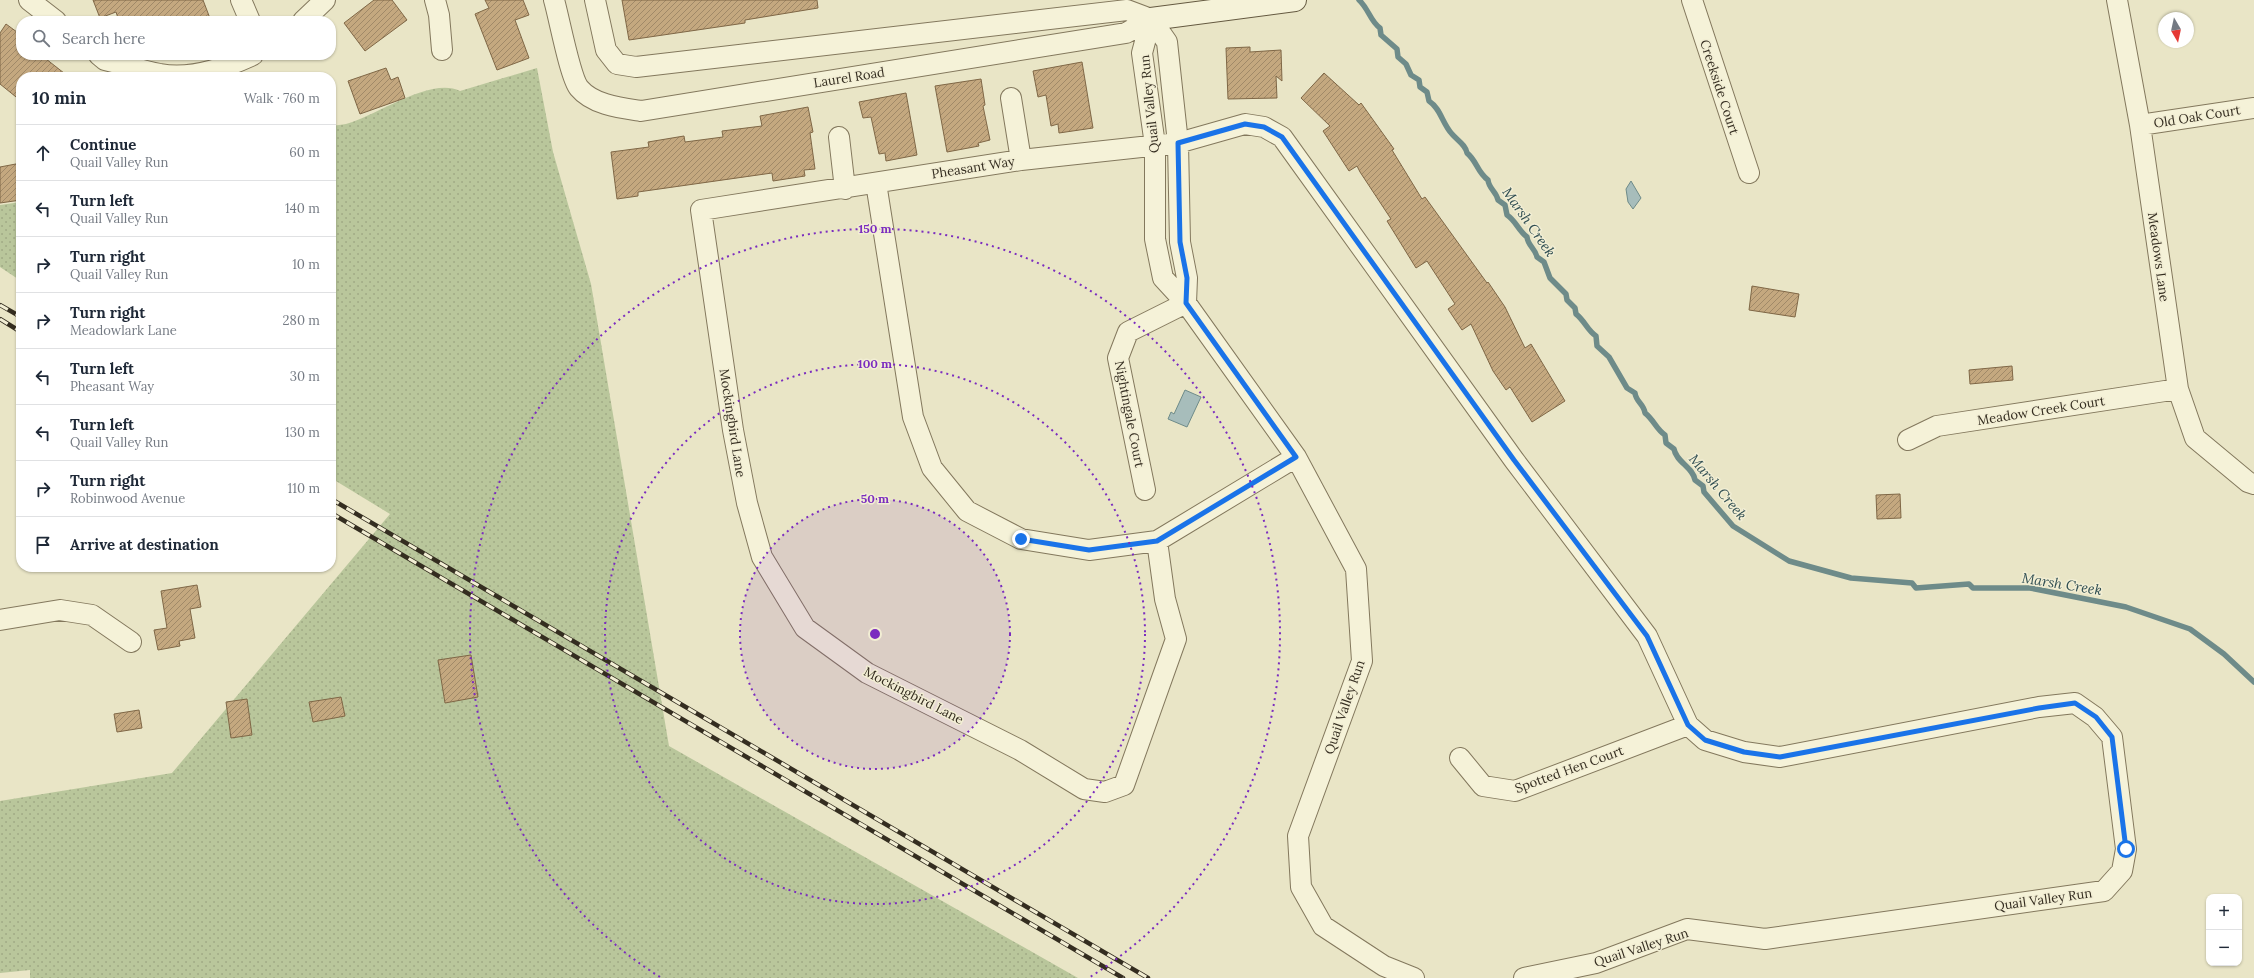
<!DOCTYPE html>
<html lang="en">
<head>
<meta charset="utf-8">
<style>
	body { margin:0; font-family:Lora,serif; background:#f6f6f7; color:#1f2937 }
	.controls { position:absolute; right:12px; bottom:12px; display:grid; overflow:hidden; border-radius:8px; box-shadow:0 1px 3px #0004 }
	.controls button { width:36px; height:36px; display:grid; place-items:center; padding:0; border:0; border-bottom:1px solid #e0e1e3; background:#fff; color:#1f2937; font:20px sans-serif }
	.compass { position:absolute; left:2158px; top:12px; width:36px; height:36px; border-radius:50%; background:#fff; box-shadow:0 1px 3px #0004; rotate:171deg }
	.stop { position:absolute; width:12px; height:12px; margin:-9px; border:3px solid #1a73e8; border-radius:50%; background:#fff }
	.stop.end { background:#1a73e8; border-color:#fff; box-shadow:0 1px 4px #0008 }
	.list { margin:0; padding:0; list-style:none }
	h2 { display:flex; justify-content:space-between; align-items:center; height:52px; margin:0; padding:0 16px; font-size:17px }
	h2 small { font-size:13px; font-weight:400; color:#747a83 }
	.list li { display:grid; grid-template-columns:26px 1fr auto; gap:12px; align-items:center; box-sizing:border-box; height:56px; padding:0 16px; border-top:1px solid #e0e1e3 }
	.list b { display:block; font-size:15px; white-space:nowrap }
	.list p { margin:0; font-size:13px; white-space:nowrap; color:#747a83 }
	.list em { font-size:13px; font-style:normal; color:#747a83 }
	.icon { flex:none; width:22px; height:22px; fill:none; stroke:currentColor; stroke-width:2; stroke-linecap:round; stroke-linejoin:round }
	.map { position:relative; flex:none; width:2254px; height:978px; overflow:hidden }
	.search { position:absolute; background:#fff; box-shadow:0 1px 3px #0004; left:16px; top:16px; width:320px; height:44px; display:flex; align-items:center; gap:10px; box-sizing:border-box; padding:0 14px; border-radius:16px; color:#747a83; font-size:15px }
	.panel { position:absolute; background:#fff; box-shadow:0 1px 3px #0004; left:16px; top:72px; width:320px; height:500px; border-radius:16px }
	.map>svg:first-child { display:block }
</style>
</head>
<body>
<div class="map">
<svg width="2254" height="978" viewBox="0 0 2254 978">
	<defs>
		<pattern id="green-dots" width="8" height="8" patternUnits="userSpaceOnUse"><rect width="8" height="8" fill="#b9c69b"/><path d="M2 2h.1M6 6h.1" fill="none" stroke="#a0aa85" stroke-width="1.8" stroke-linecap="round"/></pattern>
		<pattern id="building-hatch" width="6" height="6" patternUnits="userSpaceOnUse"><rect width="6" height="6" fill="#c4a87f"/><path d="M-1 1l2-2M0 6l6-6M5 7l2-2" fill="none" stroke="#a08968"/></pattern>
	</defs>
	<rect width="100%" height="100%" fill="#e9e5c6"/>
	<path fill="url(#green-dots)" d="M 537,68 L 553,152 L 591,284 L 669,746 L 1078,978 L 30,978 L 30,970 L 0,973 L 0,801 L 172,773 L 390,514 L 331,478 L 331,126 C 336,125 342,125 346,124 C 376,116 431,76 460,91 Z
		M 21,202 L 21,281 L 0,267 L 0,205 Z"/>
	<path fill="#a7bdbb" stroke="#6e8b89" d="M 1631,181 L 1641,198 L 1633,209 L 1628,202 L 1626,189 Z
		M 1185,390 L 1201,397 L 1187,427 L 1168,419 L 1171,412 L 1174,414 Z"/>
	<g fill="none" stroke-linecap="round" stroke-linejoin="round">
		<path stroke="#6e8b89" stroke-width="5.5" d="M 1359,0 C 1369,9 1370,21 1380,28 L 1381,35 L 1397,49 L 1398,57 L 1406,64 L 1411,75 L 1419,80 L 1420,87 L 1427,92 L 1429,101 C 1441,109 1442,123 1452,134 C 1457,140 1466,145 1467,153 C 1477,161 1477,172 1488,180 C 1489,189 1496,191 1498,200 L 1505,205 L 1507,215 C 1516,221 1518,230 1527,237 C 1528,246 1535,248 1537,257 L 1544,262 L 1550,278 L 1566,294 L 1567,300 L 1575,308 L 1576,314 C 1585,321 1587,330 1596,336 L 1597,346 L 1609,357 L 1627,388 L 1635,393 C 1636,402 1644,404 1645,413 C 1654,420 1656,429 1665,435 L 1666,443 L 1674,449 C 1676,462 1693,467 1695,480 L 1703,486 L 1704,492 L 1733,526 L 1789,561 L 1851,578 L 1912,583 L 1916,588 L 1969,584 L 1973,588 L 2030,588 L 2126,607 L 2190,629 L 2224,654 L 2254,682"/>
	</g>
	<path fill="url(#building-hatch)" stroke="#7f6746" d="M 93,0 L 203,0 L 211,21 L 119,21 L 116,12 L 100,18 Z
		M 374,0 L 392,0 L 407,20 L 365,51 L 344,23 Z
		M 485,0 L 523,0 L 529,15 L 515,20 L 529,58 L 497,70 L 475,14 L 489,8 Z
		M 622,0 L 817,0 L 818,8 L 745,20 L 745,23 L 629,40 Z
		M 6,24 L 21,35 L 21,55 L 41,55 L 69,77 L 21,77 L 21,101 L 0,84 L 0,33 Z
		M 1250,47 L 1250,52 L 1281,50 L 1282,81 L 1276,76 L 1277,98 L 1228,99 L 1226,48 Z
		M 1082,62 L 1093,128 L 1059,133 L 1058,124 L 1051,126 L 1046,95 L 1038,97 L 1033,71 Z
		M 386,68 L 391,80 L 398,77 L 405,98 L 360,114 L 348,81 Z
		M 1324,73 L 1359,105 L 1361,103 L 1394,149 L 1392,150 L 1422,199 L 1425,197 L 1487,283 L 1488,282 L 1505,307 L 1525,348 L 1531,344 L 1565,401 L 1532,422 L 1510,387 L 1506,390 L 1493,371 L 1471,324 L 1462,330 L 1448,309 L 1455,304 L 1427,261 L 1416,268 L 1387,221 L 1391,219 L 1360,172 L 1357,166 L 1349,171 L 1323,131 L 1330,126 L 1301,98 Z
		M 981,79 L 985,105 L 983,106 L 990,140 L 978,143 L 979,146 L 947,152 L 935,86 Z
		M 906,93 L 917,155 L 886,161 L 885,153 L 879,154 L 871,117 L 863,118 L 859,102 Z
		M 808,107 L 813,132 L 810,133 L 815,169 L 804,170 L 805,176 L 773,181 L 772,173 L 638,192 L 638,196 L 617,199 L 611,152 L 649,147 L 648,142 L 684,136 L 685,142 L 723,137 L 722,131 L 762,126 L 760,116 Z
		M 21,163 L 21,200 L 0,203 L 0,167 Z
		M 1752,286 L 1799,294 L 1795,317 L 1749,310 Z
		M 2012,366 L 2013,380 L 1970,384 L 1969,370 Z
		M 1900,494 L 1901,518 L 1877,519 L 1876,495 Z
		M 197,585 L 201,607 L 190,609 L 195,638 L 179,641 L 180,646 L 158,650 L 154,630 L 167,628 L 161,591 Z
		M 471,655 L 478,697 L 445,703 L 438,660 Z
		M 341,697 L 345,716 L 313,722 L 309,702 Z
		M 247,699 L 252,735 L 231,738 L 226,702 Z
		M 139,710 L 142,728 L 117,732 L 114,714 Z"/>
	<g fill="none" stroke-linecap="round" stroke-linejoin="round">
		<defs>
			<path id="street" d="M 29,0 L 56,21
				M 241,0 L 250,21
				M 435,0 L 439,15 L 442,50
				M 554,0 C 559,17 570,77 579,88 C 593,105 621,108 641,111 L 1126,33 L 1151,19
				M 595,0 L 606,50 L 617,64 L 636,67 L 1127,10 L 1151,19
				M 1692,0 L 1749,173
				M 2117,0 L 2140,125 L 2178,389 L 2195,438 L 2248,482 L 2254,484
				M 1151,19 L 1142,53 L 1155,145 L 1155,239 L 1163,278 L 1186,303 L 1296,457 L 1356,569 L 1362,661 L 1298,836 L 1301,887 L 1323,926 L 1384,966 L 1414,978
				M 1151,19 L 1167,42 L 1178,143 L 1180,242 L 1187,278 L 1186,303
				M 303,21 L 325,0
				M 99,55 L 105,60 C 123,64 141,71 160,74 C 191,80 225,68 253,55
				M 1011,98 L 1021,160
				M 2140,125 L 2254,108
				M 839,137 L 845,189
				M 876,183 L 913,417 L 932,468 L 967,511 L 1021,539 L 1089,550 L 1157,541 L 1296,457
				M 1908,440 L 1937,426 L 2178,389
				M 1145,490 L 1118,358 L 1128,332 L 1186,303
				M 1157,541 L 1165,599 L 1176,639 L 1124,785 L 1105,792 L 1084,789 L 1020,750 L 867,673 L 805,628 L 762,557 L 747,503 L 733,430 L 701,210 L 1021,160 L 1178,143 L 1245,124 L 1264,127 L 1282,137 L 1514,460 L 1647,636 L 1688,725 L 1705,740 L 1744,752 L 1780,757 L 2039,707 L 2075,703 L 2095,717 L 2112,737 L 2126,849 L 2122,871 L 2104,891 L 1765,939 L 1687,929 L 1596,963 L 1524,978
				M 0,620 L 60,610 L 92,615 L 131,642
				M 1460,758 L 1483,786 L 1515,791 L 1688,725"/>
			<path id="secondary" d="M 1151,19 L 1295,0"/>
		</defs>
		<use href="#street" stroke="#83785d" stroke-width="22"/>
		<use href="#secondary" stroke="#645940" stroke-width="24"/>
		<use href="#street" stroke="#f5f2d8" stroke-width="20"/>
		<use href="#secondary" stroke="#f5f2d8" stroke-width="22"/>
		<defs>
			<path id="rail" d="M 0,305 L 21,317
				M 0,319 L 21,332
				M 331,499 L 1148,978
				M 331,513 L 1123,978"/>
		</defs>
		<use href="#rail" stroke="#342d20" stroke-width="4.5"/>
		<use href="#rail" stroke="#f2eed4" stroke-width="3" stroke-dasharray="9" stroke-linecap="butt"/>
	</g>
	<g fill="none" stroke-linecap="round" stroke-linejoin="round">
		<path stroke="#1a73e8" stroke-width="5" d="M 1021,539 L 1089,550 L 1157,541 L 1296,457 L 1186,303 L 1187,278 L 1180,242 L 1178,143 L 1245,124 L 1264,127 L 1282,137 L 1514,460 L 1647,636 L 1688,725 L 1705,740 L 1744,752 L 1780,757 L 2039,708 L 2075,703 L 2096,717 L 2112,737 L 2126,849"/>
	</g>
	<circle cx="875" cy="634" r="135" fill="#7b2cbf" fill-opacity=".12"/>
	<g fill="none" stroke="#7b2cbf" stroke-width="2" stroke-dasharray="2 4">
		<circle cx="875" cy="634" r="135"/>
		<circle cx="875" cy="634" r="270"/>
		<path d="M660 977A405 405 0 1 1 1090 977"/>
	</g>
	<g text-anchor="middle" stroke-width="3" stroke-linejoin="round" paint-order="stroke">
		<g font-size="13" fill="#342d20" stroke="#f2eed4">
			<text transform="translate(849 77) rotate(-9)" y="5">Laurel Road</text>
			<text transform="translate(1720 87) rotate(72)" y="5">Creekside Court</text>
			<text transform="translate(1149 104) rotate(-96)" y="5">Quail Valley Run</text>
			<text transform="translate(2197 116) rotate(-9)" y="5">Old Oak Court</text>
			<text transform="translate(973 167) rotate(-9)" y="5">Pheasant Way</text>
			<text transform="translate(2159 257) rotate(82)" y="5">Meadows Lane</text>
			<text transform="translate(2041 410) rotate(-9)" y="5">Meadow Creek Court</text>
			<text transform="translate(1130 414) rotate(79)" y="5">Nightingale Court</text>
			<text transform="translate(733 423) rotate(81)" y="5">Mockingbird Lane</text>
			<text transform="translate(914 695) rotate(27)" y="5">Mockingbird Lane</text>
			<text transform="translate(1344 707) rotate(-71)" y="5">Quail Valley Run</text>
			<text transform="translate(1569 769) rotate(-20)" y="5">Spotted Hen Court</text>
			<text transform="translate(2043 899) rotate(-8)" y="5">Quail Valley Run</text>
			<text transform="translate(1641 947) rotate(-18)" y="5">Quail Valley Run</text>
		</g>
		<g font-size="14" font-style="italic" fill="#304e52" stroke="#f2eed4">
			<text transform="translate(1529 222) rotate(55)" y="5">Marsh Creek</text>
			<text transform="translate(1718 487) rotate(50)" y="5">Marsh Creek</text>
			<text transform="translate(2062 584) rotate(9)" y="5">Marsh Creek</text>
		</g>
	</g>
	<circle cx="875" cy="634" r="6" fill="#7b2cbf" stroke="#f2eed4" stroke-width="2"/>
	<g font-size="12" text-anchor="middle" font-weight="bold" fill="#7b2cbf" stroke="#f2eed4" stroke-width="3" stroke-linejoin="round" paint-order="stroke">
		<text x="875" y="233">150 m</text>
		<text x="875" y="368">100 m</text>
		<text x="875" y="503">50 m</text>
	</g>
</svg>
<div class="controls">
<button>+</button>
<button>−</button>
</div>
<svg class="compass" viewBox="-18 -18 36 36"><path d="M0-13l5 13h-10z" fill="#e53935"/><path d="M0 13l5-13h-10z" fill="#747a83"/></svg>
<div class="stop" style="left:2126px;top:849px"></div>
<div class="stop end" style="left:1021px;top:539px"></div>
<div class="search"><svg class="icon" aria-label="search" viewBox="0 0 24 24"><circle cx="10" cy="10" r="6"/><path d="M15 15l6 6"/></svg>Search here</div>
<section class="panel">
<h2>10 min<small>Walk · 760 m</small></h2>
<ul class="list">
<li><svg class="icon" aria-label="ahead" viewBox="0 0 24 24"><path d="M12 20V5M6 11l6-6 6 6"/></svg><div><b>Continue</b><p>Quail Valley Run</p></div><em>60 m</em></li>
<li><svg class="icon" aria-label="left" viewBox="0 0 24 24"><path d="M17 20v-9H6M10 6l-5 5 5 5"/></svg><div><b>Turn left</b><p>Quail Valley Run</p></div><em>140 m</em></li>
<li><svg class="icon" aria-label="right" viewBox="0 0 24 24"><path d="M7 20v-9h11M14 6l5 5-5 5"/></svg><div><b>Turn right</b><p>Quail Valley Run</p></div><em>10 m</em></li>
<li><svg class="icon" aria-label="right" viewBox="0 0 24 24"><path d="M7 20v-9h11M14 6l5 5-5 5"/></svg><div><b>Turn right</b><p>Meadowlark Lane</p></div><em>280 m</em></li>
<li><svg class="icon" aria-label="left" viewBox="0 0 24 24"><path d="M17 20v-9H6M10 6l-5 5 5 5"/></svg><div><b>Turn left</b><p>Pheasant Way</p></div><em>30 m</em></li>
<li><svg class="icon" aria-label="left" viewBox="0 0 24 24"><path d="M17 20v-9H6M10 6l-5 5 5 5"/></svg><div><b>Turn left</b><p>Quail Valley Run</p></div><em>130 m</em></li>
<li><svg class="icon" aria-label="right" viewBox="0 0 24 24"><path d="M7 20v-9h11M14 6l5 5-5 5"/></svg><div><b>Turn right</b><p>Robinwood Avenue</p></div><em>110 m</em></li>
<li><svg class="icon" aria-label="arrive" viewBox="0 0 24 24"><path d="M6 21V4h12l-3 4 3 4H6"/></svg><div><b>Arrive at destination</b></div></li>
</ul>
</section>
</div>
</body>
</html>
